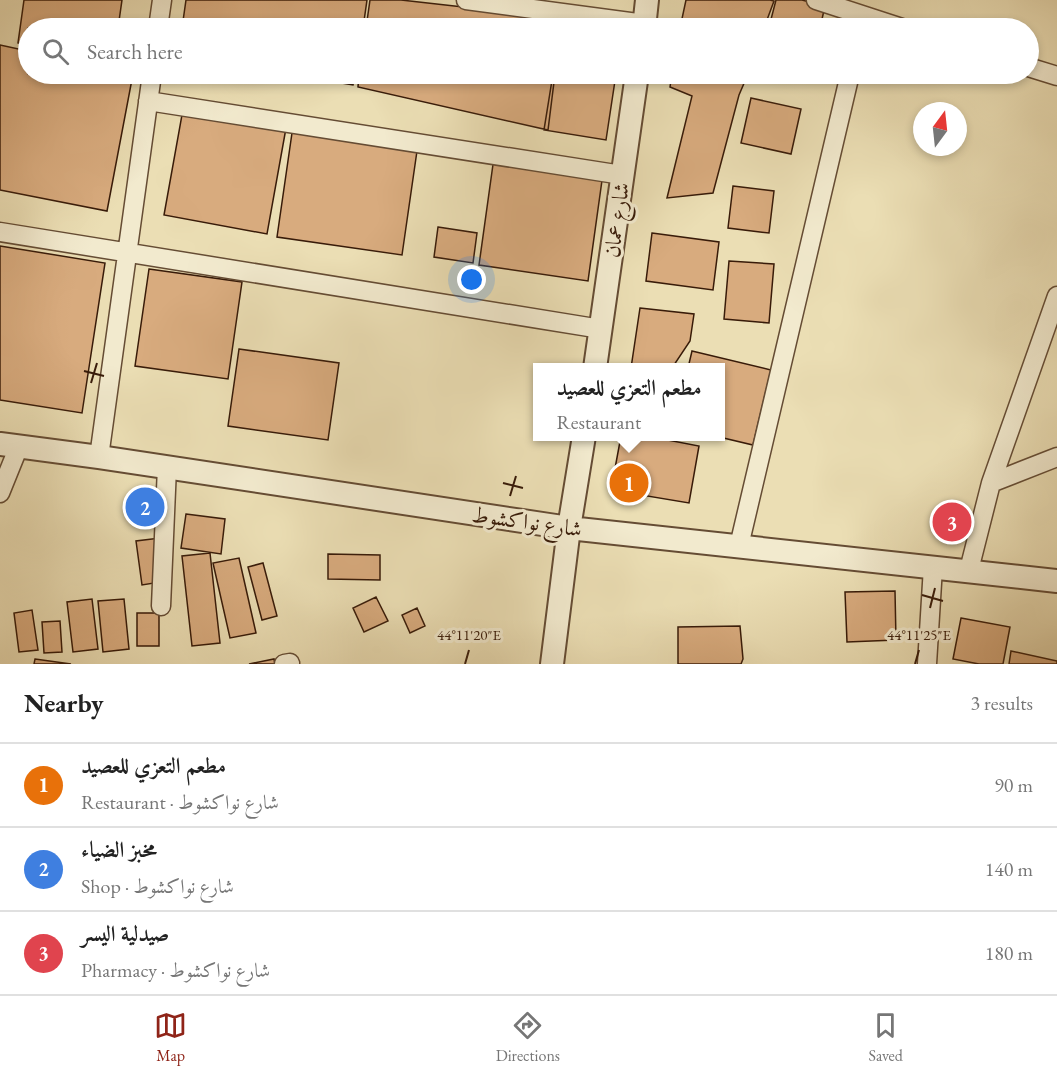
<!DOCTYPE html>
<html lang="en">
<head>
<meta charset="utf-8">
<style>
	body { margin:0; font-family:"EB Garamond",Amiri,serif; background:#f6f6f6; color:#222 }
	.compass { position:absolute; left:913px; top:102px; width:54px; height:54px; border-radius:50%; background:#fff; box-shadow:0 3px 9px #0003; rotate:15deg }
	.you { position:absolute; left:472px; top:280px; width:21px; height:21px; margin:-15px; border:4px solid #fff; border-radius:50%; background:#1a73e8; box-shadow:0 0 0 9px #1a73e833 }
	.badge { display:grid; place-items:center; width:39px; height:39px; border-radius:50%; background:#8f2418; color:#fff; font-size:20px; font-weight:700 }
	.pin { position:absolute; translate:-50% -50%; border:3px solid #fff; box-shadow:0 2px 6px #0006 }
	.popup { position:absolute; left:533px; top:363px; width:192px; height:78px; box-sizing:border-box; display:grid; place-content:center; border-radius:0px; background:#fff; filter:drop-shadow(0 2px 4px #0005); font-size:20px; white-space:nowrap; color:#767676 }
	.popup b { font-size:22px; color:#222 }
	.popup::after { content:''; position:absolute; left:50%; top:100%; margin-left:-12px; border:12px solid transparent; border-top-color:#fff }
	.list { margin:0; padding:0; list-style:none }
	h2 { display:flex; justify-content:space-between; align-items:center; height:78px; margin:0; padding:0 24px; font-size:26px }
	h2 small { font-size:20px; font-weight:400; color:#767676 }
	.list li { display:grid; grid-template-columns:39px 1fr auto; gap:18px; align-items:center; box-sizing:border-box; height:84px; padding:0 24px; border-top:2px solid #e0e0e0 }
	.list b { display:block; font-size:22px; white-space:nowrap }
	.list p { margin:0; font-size:20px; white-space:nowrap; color:#767676 }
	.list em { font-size:20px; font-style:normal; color:#767676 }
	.icon { flex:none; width:33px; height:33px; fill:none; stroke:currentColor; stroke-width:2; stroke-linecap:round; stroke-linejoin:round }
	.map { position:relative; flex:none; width:1057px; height:664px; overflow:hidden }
	.search { position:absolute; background:#fff; box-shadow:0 3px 9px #0003; left:18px; right:18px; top:18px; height:66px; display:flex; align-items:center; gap:15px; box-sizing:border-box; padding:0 21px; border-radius:33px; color:#767676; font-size:22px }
	.sheet { height:330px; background:#fff }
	nav { display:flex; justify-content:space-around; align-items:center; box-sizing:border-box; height:84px; border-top:2px solid #e0e0e0; background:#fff; font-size:16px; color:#767676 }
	nav a { display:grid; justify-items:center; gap:3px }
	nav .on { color:#8f2418 }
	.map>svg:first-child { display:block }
</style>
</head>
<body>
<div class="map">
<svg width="1057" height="664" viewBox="0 0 1057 664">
	<rect width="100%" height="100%" fill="#ebdeb4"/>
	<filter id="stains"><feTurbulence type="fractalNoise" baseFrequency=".00333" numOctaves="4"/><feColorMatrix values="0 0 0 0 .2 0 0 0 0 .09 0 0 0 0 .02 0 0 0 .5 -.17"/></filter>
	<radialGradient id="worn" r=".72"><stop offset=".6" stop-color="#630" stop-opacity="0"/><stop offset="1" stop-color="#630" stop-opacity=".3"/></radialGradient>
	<path fill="#d8ab7e" stroke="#381b09" stroke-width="1.5" d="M 24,0 L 122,0 L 118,28 L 28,28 L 28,45 L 18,43 Z
		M 186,0 L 367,0 L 363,28 L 182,28 Z
		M 370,0 L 401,0 L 561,18 L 560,28 L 366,28 Z
		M 686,0 L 770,0 L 774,1 L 764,28 L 680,28 Z
		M 776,0 L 802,0 L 825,6 L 820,28 L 769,27 Z
		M 0,45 L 28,51 L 28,74 L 133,74 L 107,211 L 0,190 Z
		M 286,74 L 355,74 L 353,85 Z
		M 359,74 L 555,74 L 548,130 L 358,87 Z
		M 553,74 L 616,74 L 606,140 L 544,130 Z
		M 672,74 L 748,74 L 739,95 L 713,193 L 667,198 L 692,96 L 670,87 Z
		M 185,98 L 288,117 L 267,234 L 164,215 Z
		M 751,98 L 801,109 L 791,154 L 741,143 Z
		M 293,126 L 418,144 L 402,255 L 277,237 Z
		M 495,150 L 604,166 L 588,281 L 479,265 Z
		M 733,186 L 774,191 L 769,233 L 728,228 Z
		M 438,227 L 477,233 L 473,263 L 434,257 Z
		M 652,233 L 719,242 L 713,290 L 646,281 Z
		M 0,246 L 105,263 L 82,413 L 0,400 Z
		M 729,261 L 774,264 L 769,323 L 724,319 Z
		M 149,269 L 242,282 L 228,379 L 135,366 Z
		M 640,308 L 694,314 L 690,341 L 672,368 L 631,368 Z
		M 239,349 L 339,363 L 328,440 L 228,426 Z
		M 692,351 L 771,370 L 753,445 L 715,436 L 720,436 L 720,368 L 688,368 Z
		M 621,436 L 647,436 L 699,446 L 689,503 L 611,490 Z
		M 186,514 L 225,519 L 221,554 L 181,548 Z
		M 160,538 L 167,581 L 142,585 L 136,541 Z
		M 210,553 L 220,643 L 192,646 L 182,556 Z
		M 328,554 L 380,555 L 380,580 L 328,579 Z
		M 239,558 L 256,633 L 230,638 L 213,563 Z
		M 263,563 L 277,616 L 262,620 L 248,567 Z
		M 895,591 L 896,640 L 847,642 L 845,592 Z
		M 376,597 L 388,621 L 364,632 L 353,608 Z
		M 92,599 L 98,649 L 73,652 L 67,602 Z
		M 124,599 L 129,649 L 103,652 L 98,601 Z
		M 417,608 L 425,626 L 410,633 L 402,615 Z
		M 32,610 L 38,650 L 19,652 L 14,613 Z
		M 137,613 L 159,613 L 159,646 L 137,646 Z
		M 961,618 L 1010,627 L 1003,664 L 979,664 L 953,659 Z
		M 60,621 L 62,652 L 44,653 L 42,622 Z
		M 740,626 L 743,659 L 741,664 L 678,664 L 678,627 Z
		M 1011,651 L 1057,661 L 1057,664 L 1009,664 Z
		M 35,659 L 71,664 L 34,664 Z
		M 274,659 L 275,664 L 249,664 Z"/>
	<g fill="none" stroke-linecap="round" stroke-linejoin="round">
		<defs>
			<path id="minor" d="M 466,0 L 645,24
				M 816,0 L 902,28
				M 158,28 L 162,0
				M 1028,67 L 1057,76
				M 148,101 L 622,175
				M 0,232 L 601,329
				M 99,457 L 152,74
				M 991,483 L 1057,457
				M 0,493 L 19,446
				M 739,546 L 850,74
				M 969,570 L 991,483 L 1057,296
				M 161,606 L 167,467
				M 284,664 L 290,663
				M 927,664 L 933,567"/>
			<path id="tertiary" d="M 644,28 L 647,0
				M 595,368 L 637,74
				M 0,444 L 99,457 L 569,528 L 1057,581
				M 552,664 L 569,528 L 584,436"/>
		</defs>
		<use href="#minor" stroke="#654c34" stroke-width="21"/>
		<use href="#tertiary" stroke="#654c34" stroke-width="26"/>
		<use href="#minor" stroke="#f2eace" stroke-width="18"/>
		<use href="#tertiary" stroke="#f2eace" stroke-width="22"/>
	</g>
	<path fill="none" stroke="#381b09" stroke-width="2" d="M 84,371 L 104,376M 91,383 L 97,363M 503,483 L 523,488M 510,496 L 516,476M 922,595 L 943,601M 930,608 L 935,588M 465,664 L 469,650M 915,664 L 919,650"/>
	<g text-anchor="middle" stroke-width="6" stroke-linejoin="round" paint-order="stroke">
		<g font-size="22" fill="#381b09" stroke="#f2eace">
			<text transform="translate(616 220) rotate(-82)" y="8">شارع عمان</text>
			<text transform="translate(527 521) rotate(8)" y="8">شارع نواكشوط</text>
		</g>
	</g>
	<g font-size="15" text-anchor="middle" fill="#381b09" stroke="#f2eace" stroke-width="6" stroke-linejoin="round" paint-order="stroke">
		<text x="469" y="640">44°11'20"E</text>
		<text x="919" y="640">44°11'25"E</text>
	</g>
	<rect width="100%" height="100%" filter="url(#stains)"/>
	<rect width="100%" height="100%" fill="url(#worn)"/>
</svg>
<svg class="compass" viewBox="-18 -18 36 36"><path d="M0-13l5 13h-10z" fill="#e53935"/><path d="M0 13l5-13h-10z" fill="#767676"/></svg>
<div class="you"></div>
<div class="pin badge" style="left:629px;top:483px;background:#e8710a">1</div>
<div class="popup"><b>مطعم التعزي للعصيد</b>Restaurant</div>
<div class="pin badge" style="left:145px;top:507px;background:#3f7fe0">2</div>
<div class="pin badge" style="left:952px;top:522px;background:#e0444e">3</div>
<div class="search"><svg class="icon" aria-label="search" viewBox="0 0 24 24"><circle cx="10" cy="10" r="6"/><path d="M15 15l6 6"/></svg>Search here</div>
</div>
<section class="sheet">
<h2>Nearby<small>3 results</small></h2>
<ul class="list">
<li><span class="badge" style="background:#e8710a">1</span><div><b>مطعم التعزي للعصيد</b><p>Restaurant · شارع نواكشوط</p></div><em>90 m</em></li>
<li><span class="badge" style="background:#3f7fe0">2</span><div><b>مخبز الضياء</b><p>Shop · شارع نواكشوط</p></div><em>140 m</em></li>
<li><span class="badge" style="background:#e0444e">3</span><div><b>صيدلية اليسر</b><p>Pharmacy · شارع نواكشوط</p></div><em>180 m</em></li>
</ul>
</section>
<nav>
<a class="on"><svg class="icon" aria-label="map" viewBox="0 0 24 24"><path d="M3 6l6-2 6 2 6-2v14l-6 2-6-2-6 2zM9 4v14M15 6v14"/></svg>Map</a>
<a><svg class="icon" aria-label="directions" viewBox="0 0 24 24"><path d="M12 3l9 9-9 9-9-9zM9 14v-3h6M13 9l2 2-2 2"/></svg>Directions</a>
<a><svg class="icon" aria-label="saved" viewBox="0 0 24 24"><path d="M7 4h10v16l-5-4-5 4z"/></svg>Saved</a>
</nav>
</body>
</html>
